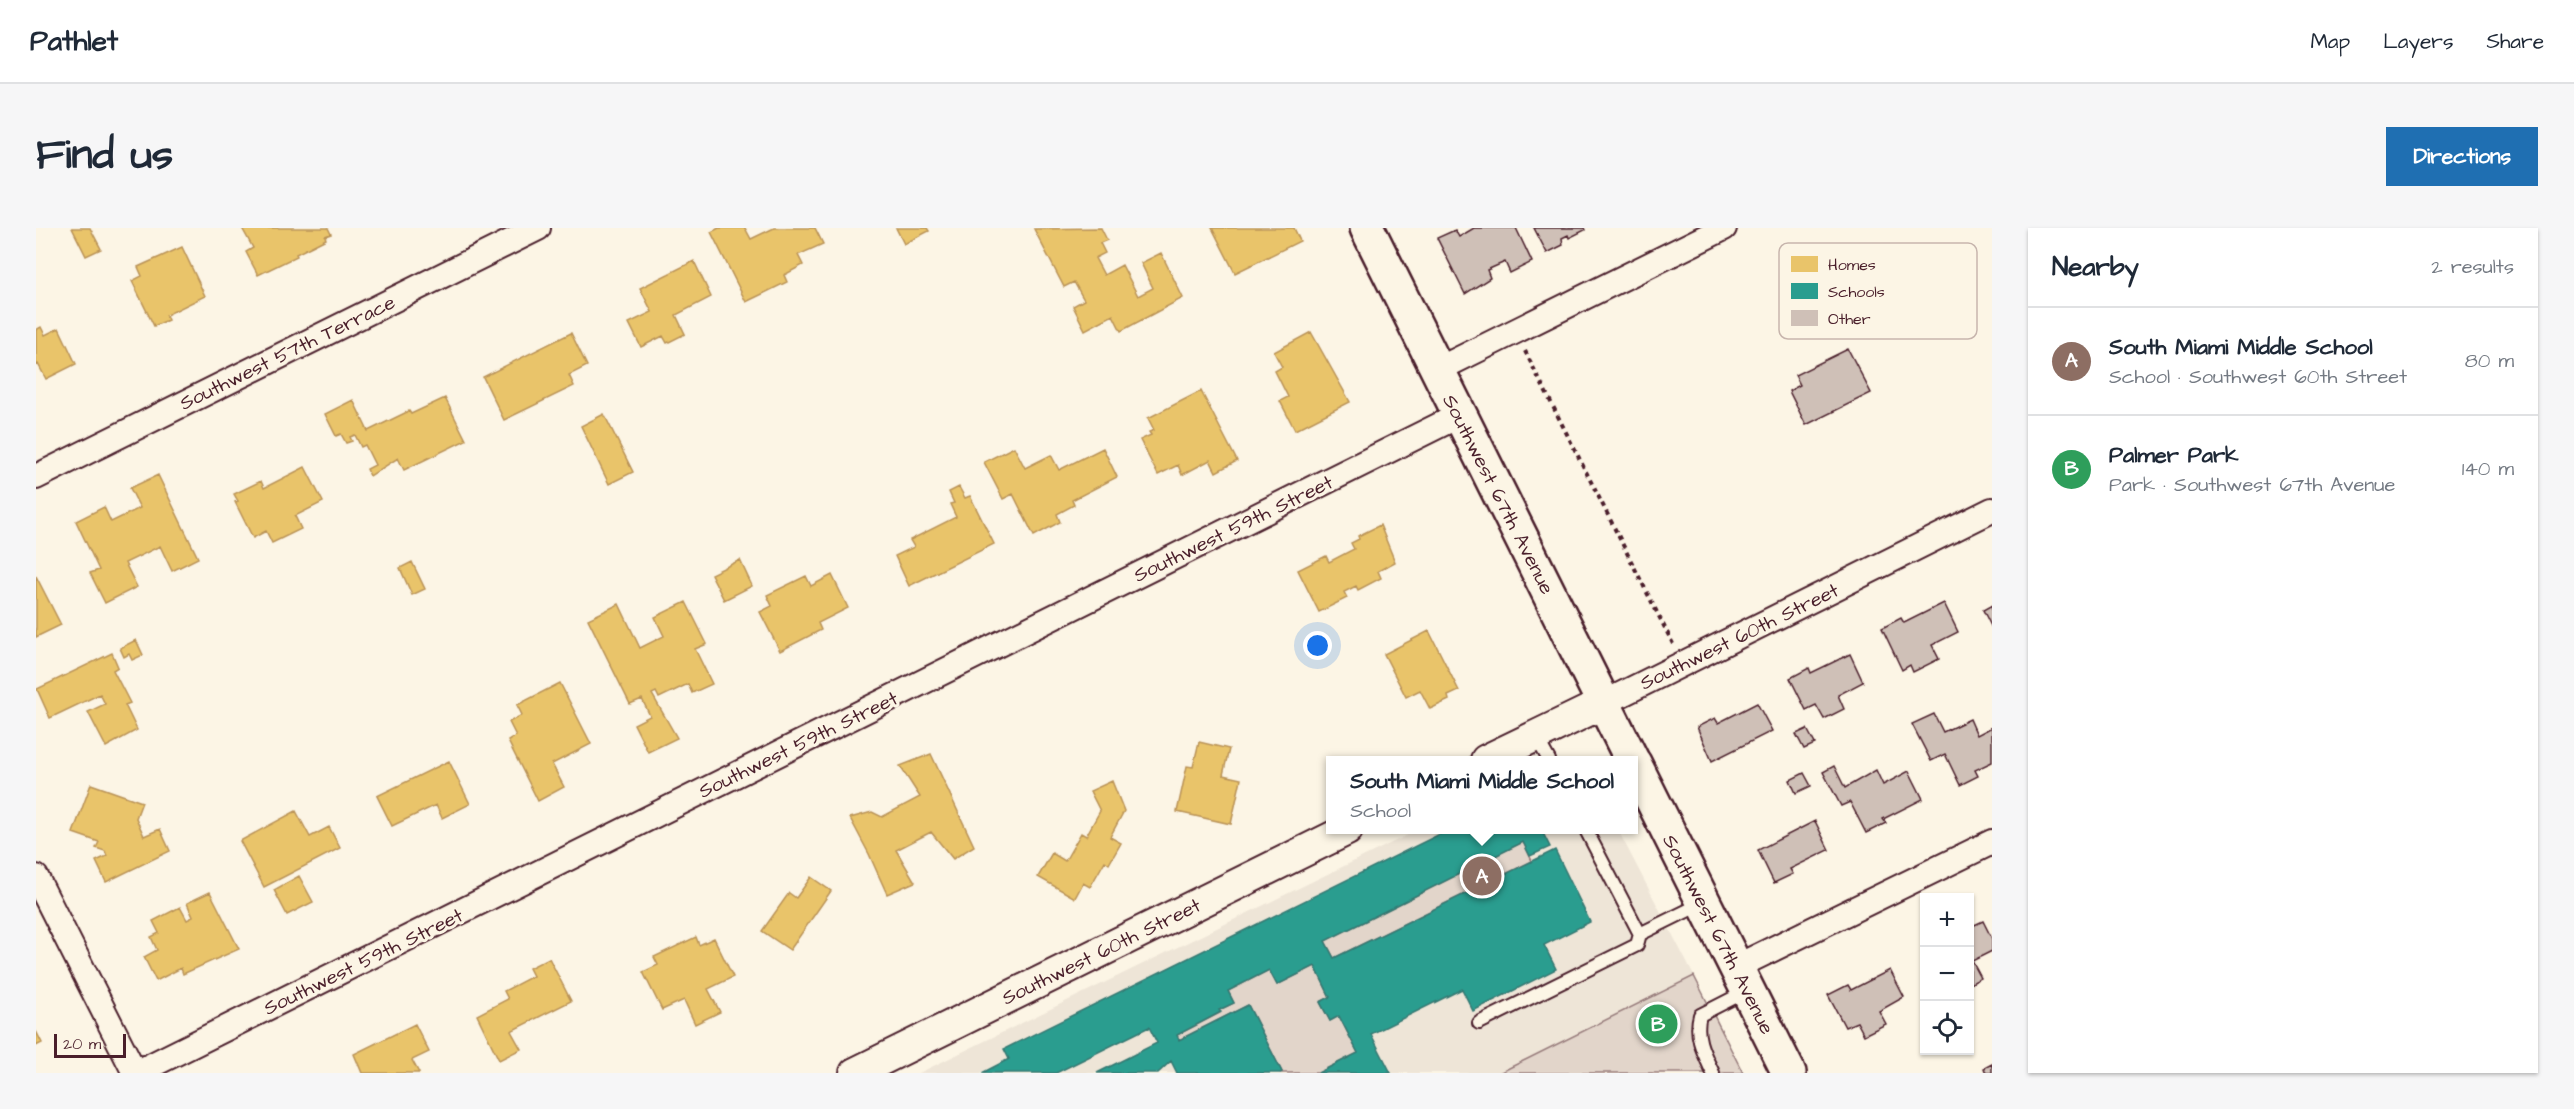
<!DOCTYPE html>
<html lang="en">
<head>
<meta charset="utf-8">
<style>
	body { margin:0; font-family:"Architects Daughter",sans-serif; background:#f6f6f7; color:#1f2937 }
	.controls { position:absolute; right:18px; bottom:18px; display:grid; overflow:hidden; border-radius:0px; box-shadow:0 2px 4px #0004 }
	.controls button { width:54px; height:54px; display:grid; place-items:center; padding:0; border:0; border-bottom:2px solid #e0e1e3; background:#fff; color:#1f2937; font:30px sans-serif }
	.scale { position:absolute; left:18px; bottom:15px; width:72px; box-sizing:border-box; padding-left:6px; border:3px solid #4a1f2b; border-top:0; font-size:16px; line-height:21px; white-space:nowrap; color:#4a1f2b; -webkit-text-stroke:4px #fcf5e5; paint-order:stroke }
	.you { position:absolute; left:1282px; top:418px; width:21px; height:21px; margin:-15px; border:4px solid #fff; border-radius:50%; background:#1a73e8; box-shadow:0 0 0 9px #1a73e833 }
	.badge { display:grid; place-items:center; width:39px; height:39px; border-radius:50%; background:#1f6fb2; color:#fff; font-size:20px; font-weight:700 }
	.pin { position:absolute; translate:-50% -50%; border:3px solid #fff; box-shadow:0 2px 6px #0006 }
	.popup { position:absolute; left:1290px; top:528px; width:312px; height:78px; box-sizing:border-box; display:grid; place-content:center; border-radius:0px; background:#fff; filter:drop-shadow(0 2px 4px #0005); font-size:20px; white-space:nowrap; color:#747a83 }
	.popup b { font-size:22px; color:#1f2937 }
	.popup::after { content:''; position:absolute; left:50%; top:100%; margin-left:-12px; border:12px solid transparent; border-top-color:#fff }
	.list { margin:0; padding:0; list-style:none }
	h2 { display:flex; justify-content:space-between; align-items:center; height:78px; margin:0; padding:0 24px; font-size:26px }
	h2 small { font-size:20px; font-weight:400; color:#747a83 }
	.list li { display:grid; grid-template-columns:39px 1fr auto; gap:18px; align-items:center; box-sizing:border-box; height:108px; padding:0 24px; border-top:2px solid #e0e1e3 }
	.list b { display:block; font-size:22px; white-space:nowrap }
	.list p { margin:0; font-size:20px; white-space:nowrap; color:#747a83 }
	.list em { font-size:20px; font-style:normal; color:#747a83 }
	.icon { flex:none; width:33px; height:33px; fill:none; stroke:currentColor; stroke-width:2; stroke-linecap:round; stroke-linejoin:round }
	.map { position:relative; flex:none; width:1956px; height:845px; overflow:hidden; border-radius:0px }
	header { display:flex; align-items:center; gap:36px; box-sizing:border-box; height:84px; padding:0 30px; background:#fff; border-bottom:2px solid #e0e1e3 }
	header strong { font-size:28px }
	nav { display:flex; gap:33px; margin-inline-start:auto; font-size:21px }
	.intro { display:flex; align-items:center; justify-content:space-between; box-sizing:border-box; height:144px; padding:0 36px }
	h1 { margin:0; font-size:42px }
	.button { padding:15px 27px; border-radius:0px; background:#1f6fb2; color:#fff; font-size:21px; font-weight:700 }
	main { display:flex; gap:36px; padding:0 36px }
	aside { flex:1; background:#fff; border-radius:0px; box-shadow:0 2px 4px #0004 }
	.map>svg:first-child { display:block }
</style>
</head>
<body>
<header>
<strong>Pathlet</strong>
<nav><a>Map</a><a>Layers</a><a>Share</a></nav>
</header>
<div class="intro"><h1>Find us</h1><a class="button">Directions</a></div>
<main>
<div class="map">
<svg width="1956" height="845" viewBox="0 0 1956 845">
	<rect width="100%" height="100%" fill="#fcf5e5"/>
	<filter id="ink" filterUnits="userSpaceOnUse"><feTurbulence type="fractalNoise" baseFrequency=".0167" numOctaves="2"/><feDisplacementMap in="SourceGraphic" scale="12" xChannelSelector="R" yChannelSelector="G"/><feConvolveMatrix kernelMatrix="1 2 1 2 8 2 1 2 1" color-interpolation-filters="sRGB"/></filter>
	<g filter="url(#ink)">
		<path fill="#eee5d7" d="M 1382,602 L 1582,602 L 1658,748 L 1463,845 L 883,845 Z"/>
		<path fill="#e2d5ca" stroke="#967a7a" stroke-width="1.5" d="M 1487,614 L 1496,633 L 1298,730 L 1289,713 Z
			M 1279,738 L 1294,769 L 1284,774 L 1294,793 L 1303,788 L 1322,825 L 1282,845 L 1244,845 L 1246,844 L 1212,777 L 1143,812 L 1141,807 L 1184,785 L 1183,782 L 1198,775 L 1192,763 L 1233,742 L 1241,757 Z
			M 1658,748 L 1707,845 L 1463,845 Z"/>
		<path fill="#e9c46a" stroke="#b99257" stroke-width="1.5" d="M 36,0 L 54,0 L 65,21 L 50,28 Z
			M 206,0 L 292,0 L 295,6 L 289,8 L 290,11 L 260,26 L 261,28 L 222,47 L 210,24 L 217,20 Z
			M 683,0 L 709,0 L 715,11 L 738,0 L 779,0 L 787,16 L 762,27 L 767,37 L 748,47 L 751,54 L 710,74 L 675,4 Z
			M 860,0 L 891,0 L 893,3 L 868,16 Z
			M 1065,0 L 1071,12 L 1064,15 L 1069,25 L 1059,30 L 1068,47 L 1086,37 L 1102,68 L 1117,60 L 1105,35 L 1125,25 L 1147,70 L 1085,103 L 1077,87 L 1049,102 L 1037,78 L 1048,72 L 1038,54 L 1028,59 L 998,1 Z
			M 1176,0 L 1258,0 L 1264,13 L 1199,45 Z
			M 146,19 L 169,68 L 130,87 L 132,92 L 118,98 L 96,53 L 106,48 L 102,39 Z
			M 658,33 L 675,69 L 640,87 L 649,106 L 631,115 L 627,108 L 605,119 L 593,95 L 616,84 L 604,60 Z
			M 5,99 L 9,107 L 23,100 L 40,136 L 10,151 L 2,136 L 0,137 L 0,102 Z
			M 1275,104 L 1314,174 L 1259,202 L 1244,173 L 1252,169 L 1239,143 L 1246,139 L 1238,124 Z
			M 535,105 L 551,138 L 533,147 L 538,158 L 468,192 L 447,149 Z
			M 1165,163 L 1201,233 L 1180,244 L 1174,232 L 1146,247 L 1142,237 L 1122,247 L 1104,212 L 1115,207 L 1113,204 L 1118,202 L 1112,190 Z
			M 409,170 L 430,212 L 368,242 L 362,230 L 334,248 L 331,241 L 339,237 L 329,217 L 325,219 L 319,207 L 314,209 L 316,213 L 310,215 L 305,206 L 300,208 L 289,186 L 317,172 L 332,203 L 373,183 L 375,186 Z
			M 568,186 L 597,244 L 573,256 L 545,198 Z
			M 978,219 L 989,240 L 1015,227 L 1023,242 L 1067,220 L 1081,249 L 1036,272 L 1038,277 L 1021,286 L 1024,294 L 998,308 L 977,266 L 967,271 L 948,234 Z
			M 269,239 L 287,274 L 259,288 L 265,301 L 236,315 L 230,303 L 217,310 L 199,274 L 202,273 L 198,266 L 225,253 L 228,260 Z
			M 122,247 L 162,330 L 136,343 L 124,318 L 89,335 L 101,359 L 69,375 L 54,345 L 63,342 L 40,293 L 68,279 L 75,294 L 104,280 L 94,260 Z
			M 923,259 L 929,270 L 934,268 L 958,316 L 873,358 L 859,328 L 878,319 L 874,312 L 920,289 L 914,276 L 918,275 L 913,264 Z
			M 1344,297 L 1359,334 L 1342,343 L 1345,350 L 1322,362 L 1320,358 L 1308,364 L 1311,370 L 1283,384 L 1262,342 L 1290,328 L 1293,334 L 1318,321 L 1315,315 L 1323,311 L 1322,308 Z
			M 704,332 L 716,358 L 688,372 L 675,346 Z
			M 376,334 L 389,361 L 376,367 L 364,340 Z
			M 796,347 L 812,380 L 782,395 L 785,402 L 744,423 L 724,384 L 736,378 L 731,367 L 770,348 L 775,358 Z
			M 0,348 L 25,397 L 0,409 Z
			M 650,374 L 671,416 L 659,421 L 676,456 L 656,465 L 652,456 L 623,470 L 620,464 L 616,466 L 641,510 L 612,524 L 598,496 L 614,488 L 606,471 L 594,476 L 552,391 L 583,376 L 604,420 L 628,408 L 619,389 Z
			M 1393,403 L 1423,463 L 1412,468 L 1413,472 L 1394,481 L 1384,462 L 1370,469 L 1348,426 Z
			M 100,412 L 107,427 L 96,432 L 93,426 L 88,429 L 84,420 Z
			M 76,425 L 82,439 L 77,442 L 94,475 L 89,477 L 101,502 L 70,519 L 52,484 L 69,476 L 64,466 L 14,490 L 1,461 Z
			M 524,455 L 555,516 L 516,536 L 528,559 L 502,573 L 472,513 L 480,508 L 473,494 L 486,487 L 481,477 Z
			M 1163,514 L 1193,521 L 1187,547 L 1205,551 L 1195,596 L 1141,584 L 1151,538 L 1157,539 Z
			M 895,526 L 938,618 L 917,631 L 895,604 L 860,622 L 879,654 L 851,666 L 833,626 L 814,590 L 836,584 L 846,589 L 884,569 L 864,538 Z
			M 413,533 L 434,576 L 406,590 L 400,577 L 356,598 L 341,568 Z
			M 1076,553 L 1088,583 L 1074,609 L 1085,615 L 1073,636 L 1069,633 L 1054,659 L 1047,655 L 1039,670 L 1002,649 L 1016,625 L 1029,633 L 1045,605 L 1050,608 L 1064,583 L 1054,563 Z
			M 55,556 L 106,574 L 100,590 L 108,608 L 124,601 L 134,623 L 70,654 L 60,633 L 71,628 L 69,623 L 60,620 L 63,614 L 37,605 Z
			M 260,583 L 274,609 L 293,599 L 304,620 L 228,659 L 204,613 Z
			M 263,648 L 277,674 L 251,687 L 238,662 Z
			M 775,649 L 795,663 L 754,722 L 726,703 L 753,665 L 760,670 Z
			M 174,664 L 203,721 L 147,746 L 145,740 L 120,753 L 108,729 L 121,722 L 115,709 L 123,705 L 117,693 L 144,679 L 151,692 L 157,689 L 151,675 Z
			M 660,709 L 663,717 L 678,710 L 697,749 L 672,761 L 684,784 L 659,796 L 648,772 L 626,782 L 607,744 L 622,737 L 618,729 Z
			M 513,730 L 535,773 L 475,803 L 485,821 L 463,832 L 441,787 L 472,771 L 468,763 L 497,748 L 493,740 Z
			M 379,796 L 393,824 L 376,832 L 383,845 L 326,845 L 318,826 Z
			M 0,803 L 6,815 L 0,818 Z"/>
		<path fill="#2a9d8f" stroke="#347771" stroke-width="1.5" d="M 1412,602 L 1510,602 L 1507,605 L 1514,619 L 1494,628 L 1487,614 L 1289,713 L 1298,730 L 1519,622 L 1554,694 L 1508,717 L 1520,741 L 1437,783 L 1426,761 L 1335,806 L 1355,845 L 1282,845 L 1322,825 L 1303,788 L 1294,793 L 1284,774 L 1294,769 L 1279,738 L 1241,757 L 1233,742 L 1192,763 L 1198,775 L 1183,782 L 1185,784 L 1141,807 L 1143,812 L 1212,777 L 1246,844 L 1244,845 L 1141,845 L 1135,833 L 1122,845 L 1061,845 L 1121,815 L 1113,799 L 1020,845 L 946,845 L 973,831 L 968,821 Z"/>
		<path fill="#cfc0b7" stroke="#4a1f2b" stroke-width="1.5" d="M 1438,0 L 1480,0 L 1496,34 L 1474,45 L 1469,34 L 1451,42 L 1454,50 L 1429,66 L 1401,10 L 1419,2 L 1423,9 Z
			M 1498,0 L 1548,0 L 1549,2 L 1533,10 L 1532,7 L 1526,10 L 1527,17 L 1511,25 Z
			M 1812,121 L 1835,165 L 1770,197 L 1753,163 L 1764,157 L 1759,147 Z
			M 1908,375 L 1922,404 L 1896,417 L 1903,431 L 1877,444 L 1874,437 L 1866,442 L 1846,400 L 1865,390 L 1868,395 Z
			M 1956,377 L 1956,400 L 1947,382 Z
			M 1814,426 L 1827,454 L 1802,467 L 1808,481 L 1788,491 L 1780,477 L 1770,482 L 1754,450 L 1773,440 L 1775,445 Z
			M 1721,475 L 1736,503 L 1676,533 L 1661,499 L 1679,490 L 1682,495 Z
			M 1898,486 L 1907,504 L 1934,491 L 1941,507 L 1956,499 L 1956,534 L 1939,542 L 1942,548 L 1924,557 L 1909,526 L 1895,533 L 1876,496 Z
			M 1771,501 L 1779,516 L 1768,521 L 1760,506 Z
			M 1798,538 L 1809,560 L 1840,542 L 1847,557 L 1873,543 L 1887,571 L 1847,591 L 1850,595 L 1830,605 L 1814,574 L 1805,578 L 1787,544 Z
			M 1768,545 L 1775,558 L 1760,565 L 1754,552 Z
			M 1779,593 L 1793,622 L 1754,641 L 1757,646 L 1738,655 L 1722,622 Z
			M 1947,693 L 1956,711 L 1956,723 L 1936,733 L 1945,750 L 1934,756 L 1934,699 Z
			M 1854,742 L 1868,769 L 1843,783 L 1850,796 L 1828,807 L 1821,794 L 1809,799 L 1792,767 L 1812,757 L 1815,762 Z
			M 1956,836 L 1956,845 L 1950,845 L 1948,840 Z"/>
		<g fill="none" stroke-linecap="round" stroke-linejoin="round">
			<defs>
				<path id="service" d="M 1500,509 L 1513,532
					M 1604,706 L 1667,675
					M 1443,795 L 1601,717 L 1604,706 L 1550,602
					M 1677,845 C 1668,826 1658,808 1664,787 L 1711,763"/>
				<path id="minor" d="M 1401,142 L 1688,0
					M 0,249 L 502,0
					M 1568,475 L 1956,282
					M 0,649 L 99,845
					M 1700,739 L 1956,614
					M 100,845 L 1424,187"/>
				<path id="tertiary" d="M 1450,532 L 1568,475
					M 819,845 L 1311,602"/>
				<path id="secondary" d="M 1331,0 L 1596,532
					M 1598,535 L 1753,845"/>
			</defs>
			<use href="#service" stroke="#4a1f2b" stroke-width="16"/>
			<use href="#minor" stroke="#4a1f2b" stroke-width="28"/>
			<use href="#tertiary" stroke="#4a1f2b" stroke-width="34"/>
			<use href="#secondary" stroke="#4a1f2b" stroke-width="38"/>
			<path stroke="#4a1f2b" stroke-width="4" stroke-dasharray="4.5 4.5" stroke-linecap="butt" d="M 1489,123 L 1637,416"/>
			<use href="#service" stroke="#fcf5e5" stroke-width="12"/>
			<use href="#minor" stroke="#fcf5e5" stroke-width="24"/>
			<use href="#tertiary" stroke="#fcf5e5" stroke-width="30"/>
			<use href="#secondary" stroke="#fcf5e5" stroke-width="33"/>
		</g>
	</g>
	<g text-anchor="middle" stroke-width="6" stroke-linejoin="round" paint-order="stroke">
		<g font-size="20" fill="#4a1f2b" stroke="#fcf5e5">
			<text transform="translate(251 124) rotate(-26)" y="7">Southwest 57th Terrace</text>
			<text transform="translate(1463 266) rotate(63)" y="7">Southwest 67th Avenue</text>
			<text transform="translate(1197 300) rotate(-26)" y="7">Southwest 59th Street</text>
			<text transform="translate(1703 408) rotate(-26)" y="7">Southwest 60th Street</text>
			<text transform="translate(762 516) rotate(-26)" y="7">Southwest 59th Street</text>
			<text transform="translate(1683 706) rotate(63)" y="7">Southwest 67th Avenue</text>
			<text transform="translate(1065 723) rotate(-26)" y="7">Southwest 60th Street</text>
			<text transform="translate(327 733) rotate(-26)" y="7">Southwest 59th Street</text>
		</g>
	</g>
	<rect x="1743" y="15" width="198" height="96" rx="9" fill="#fcf5e5" stroke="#c7b5ad" stroke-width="1.5"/>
	<rect x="1755" y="28" width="27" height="16" fill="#e9c46a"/>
	<rect x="1755" y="55" width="27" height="16" fill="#2a9d8f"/>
	<rect x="1755" y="82" width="27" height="16" fill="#cfc0b7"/>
	<g font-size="16" fill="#4a1f2b">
		<text x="1792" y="42">Homes</text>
		<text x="1792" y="69">Schools</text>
		<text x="1792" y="96">Other</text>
	</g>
</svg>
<div class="controls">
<button>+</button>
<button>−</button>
<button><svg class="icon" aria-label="locate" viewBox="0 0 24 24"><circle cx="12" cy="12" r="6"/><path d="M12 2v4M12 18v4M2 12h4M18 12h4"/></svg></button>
</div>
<div class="scale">20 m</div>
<div class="you"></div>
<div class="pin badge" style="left:1446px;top:648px;background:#8d6e63">A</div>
<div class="popup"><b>South Miami Middle School</b>School</div>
<div class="pin badge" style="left:1622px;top:796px;background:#2e9e5b">B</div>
</div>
<aside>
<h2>Nearby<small>2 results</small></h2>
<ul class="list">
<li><span class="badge" style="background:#8d6e63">A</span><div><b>South Miami Middle School</b><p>School · Southwest 60th Street</p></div><em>80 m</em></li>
<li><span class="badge" style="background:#2e9e5b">B</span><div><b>Palmer Park</b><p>Park · Southwest 67th Avenue</p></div><em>140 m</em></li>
</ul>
</aside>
</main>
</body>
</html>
